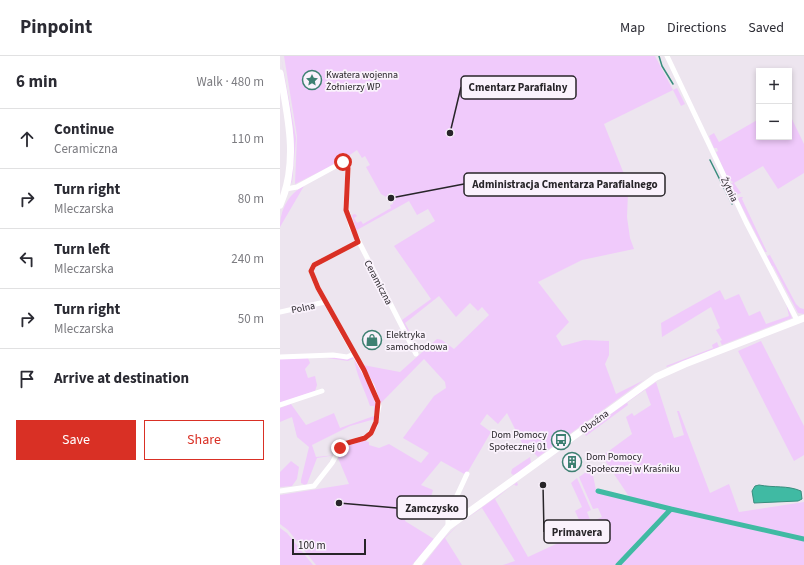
<!DOCTYPE html>
<html lang="en">
<head>
<meta charset="utf-8">
<style>
	body { margin:0; font-family:"Source Sans 3",sans-serif; background:#f7f7f7; color:#2b2b33 }
	.controls { position:absolute; right:12px; top:12px; display:grid; overflow:hidden; border-radius:0px; box-shadow:0 2px 6px #0003 }
	.controls button { width:36px; height:36px; display:grid; place-items:center; padding:0; border:0; border-bottom:1px solid #e1e1e2; background:#fff; color:#2b2b33; font:20px sans-serif }
	.scale { position:absolute; left:12px; bottom:10px; width:74px; box-sizing:border-box; padding-left:4px; border:2px solid #282529; border-top:0; font-size:11px; line-height:14px; white-space:nowrap; color:#282529; -webkit-text-stroke:3px #faf2fc; paint-order:stroke }
	.stop { position:absolute; width:12px; height:12px; margin:-9px; border:3px solid #d93025; border-radius:50%; background:#fff }
	.stop.end { background:#d93025; border-color:#fff; box-shadow:0 1px 4px #0008 }
	.list { margin:0; padding:0; list-style:none }
	h2 { display:flex; justify-content:space-between; align-items:center; height:52px; margin:0; padding:0 16px; font-size:17px }
	h2 small { font-size:13px; font-weight:400; color:#7c7c81 }
	.list li { display:grid; grid-template-columns:26px 1fr auto; gap:12px; align-items:center; box-sizing:border-box; height:60px; padding:0 16px; border-top:1px solid #e1e1e2 }
	.list b { display:block; font-size:15px; white-space:nowrap }
	.list p { margin:0; font-size:13px; white-space:nowrap; color:#7c7c81 }
	.list em { font-size:13px; font-style:normal; color:#7c7c81 }
	.actions { display:flex; gap:8px; padding:12px 16px }
	.actions a { flex:1; padding:9px 0; border:1px solid #d93025; border-radius:0px; text-align:center; font-size:14px; color:#d93025 }
	.actions .main { background:#d93025; color:#fff }
	.icon { flex:none; width:22px; height:22px; fill:none; stroke:currentColor; stroke-width:2; stroke-linecap:round; stroke-linejoin:round }
	.map { position:relative; flex:none; width:524px; height:509px; overflow:hidden }
	header { display:flex; align-items:center; gap:24px; box-sizing:border-box; height:56px; padding:0 20px; background:#fff; border-bottom:1px solid #e1e1e2 }
	header strong { font-size:19px }
	nav { display:flex; gap:22px; margin-inline-start:auto; font-size:14px }
	main { display:flex }
	aside { flex:1; background:#fff }
	.map>svg:first-child { display:block }
</style>
</head>
<body>
<header>
<strong>Pinpoint</strong>
<nav><a>Map</a><a>Directions</a><a>Saved</a></nav>
</header>
<main>
<aside>
<h2>6 min<small>Walk · 480 m</small></h2>
<ul class="list">
<li><svg class="icon" aria-label="ahead" viewBox="0 0 24 24"><path d="M12 20V5M6 11l6-6 6 6"/></svg><div><b>Continue</b><p>Ceramiczna</p></div><em>110 m</em></li>
<li><svg class="icon" aria-label="right" viewBox="0 0 24 24"><path d="M7 20v-9h11M14 6l5 5-5 5"/></svg><div><b>Turn right</b><p>Mleczarska</p></div><em>80 m</em></li>
<li><svg class="icon" aria-label="left" viewBox="0 0 24 24"><path d="M17 20v-9H6M10 6l-5 5 5 5"/></svg><div><b>Turn left</b><p>Mleczarska</p></div><em>240 m</em></li>
<li><svg class="icon" aria-label="right" viewBox="0 0 24 24"><path d="M7 20v-9h11M14 6l5 5-5 5"/></svg><div><b>Turn right</b><p>Mleczarska</p></div><em>50 m</em></li>
<li><svg class="icon" aria-label="arrive" viewBox="0 0 24 24"><path d="M6 21V4h12l-3 4 3 4H6"/></svg><div><b>Arrive at destination</b></div></li>
</ul>
<div class="actions"><a class="main">Save</a><a>Share</a></div>
</aside>
<div class="map">
<svg width="524" height="509" viewBox="0 0 524 509">
	<rect width="100%" height="100%" fill="#ede5ef"/>
	<path fill="#f0cafb" d="M 1,0 L 16,82 L 12,128 L 11,125 L 14,92 L 13,73 Z
		M 4,0 L 375,0 L 393,34 L 397,32 L 405,48 L 401,50 L 393,34 L 324,68 L 344,118 L 348,137 L 347,161 L 350,182 L 354,193 L 302,204 L 258,226 L 289,266 L 276,280 L 282,290 L 304,284 L 329,285 L 329,299 L 325,308 L 336,338 L 364,324 L 258,401 L 254,397 L 258,393 L 251,385 L 244,391 L 227,357 L 218,368 L 207,358 L 200,368 L 211,376 L 186,419 L 161,405 L 141,429 L 153,434 L 151,441 L 170,451 L 166,464 L 135,448 L 128,457 L 125,465 L 154,483 L 132,509 L 36,509 L 8,474 L 0,468 L 0,439 L 69,428 L 58,402 L 62,391 L 82,384 L 89,386 L 89,389 L 99,392 L 109,388 L 141,407 L 149,397 L 123,382 L 154,340 L 166,332 L 165,326 L 144,303 L 100,348 L 83,309 L 120,316 L 157,283 L 162,284 L 174,293 L 209,259 L 202,251 L 198,255 L 190,247 L 176,261 L 159,240 L 125,267 L 131,278 L 129,277 L 122,264 L 151,243 L 114,190 L 155,165 L 148,153 L 137,159 L 129,145 L 77,174 L 79,183 L 72,159 L 75,158 L 77,160 L 74,162 L 77,167 L 81,165 L 83,168 L 111,152 L 110,149 L 113,148 L 112,145 L 109,146 L 110,143 L 101,138 L 86,111 L 90,109 L 85,100 L 82,102 L 77,94 L 61,105 L 15,128 L 17,80 Z
		M 509,57 L 524,88 L 524,117 L 498,133 L 483,110 L 454,127 L 461,137 L 456,139 L 451,128 L 453,126 L 448,123 L 436,96 L 438,95 L 437,92 L 434,92 L 429,80 L 434,77 L 439,86 L 479,63 L 479,81 L 509,81 Z
		M 24,130 L 0,171 C 0,154 9,137 24,130 Z
		M 460,141 L 463,141 L 462,143 L 487,196 L 485,196 L 458,143 Z
		M 492,198 L 490,199 L 516,248 L 520,252 L 524,253 L 524,258 L 518,257 L 493,210 L 492,210 L 487,200 Z
		M 440,234 L 445,244 L 459,238 L 469,260 L 480,255 L 486,268 L 509,260 L 506,247 L 512,262 L 442,289 L 440,285 L 442,284 L 436,274 L 440,272 L 431,251 L 382,281 L 381,267 Z
		M 481,285 L 524,370 L 524,399 L 514,405 L 458,295 Z
		M 437,286 L 439,291 L 387,311 L 386,310 L 433,292 L 432,289 Z
		M 74,301 C 84,317 97,336 96,355 L 94,356 L 94,350 L 90,350 C 85,334 76,319 74,302 L 68,305 L 47,302 Z
		M 28,302 L 30,307 L 25,313 L 28,322 L 35,320 L 37,329 L 35,335 L 0,347 L 0,303 Z
		M 376,326 L 394,382 L 404,379 L 397,355 L 399,355 L 430,437 L 449,428 L 459,456 L 524,446 L 524,509 L 223,509 L 235,505 L 202,452 L 183,465 L 236,427 L 237,426 L 238,429 L 236,430 L 234,428 L 215,443 L 248,501 L 304,475 L 295,455 L 302,451 L 291,427 L 297,422 L 311,454 L 307,456 L 311,466 L 322,461 L 318,452 L 313,453 L 299,421 L 309,414 L 313,419 L 316,434 L 350,442 L 322,400 L 352,378 L 346,361 L 352,357 L 354,360 L 371,349 L 365,333 L 347,346 L 348,349 L 306,380 L 305,378 L 307,375 Z
		M 11,348 L 26,369 L 54,357 L 60,372 L 94,360 L 95,363 L 70,370 L 32,389 L 36,401 L 56,399 L 37,402 L 27,428 L 25,429 L 21,427 L 21,424 L 29,391 L 17,381 L 12,361 L 0,366 L 0,352 Z
		M 250,401 L 251,406 C 247,411 240,417 233,419 L 231,417 L 232,413 Z
		M 11,405 L 19,411 L 17,423 L 12,430 L 0,431 L 0,416 Z
		M 179,468 L 165,482 L 182,509 L 143,509 L 164,482 Z
		M 0,472 L 7,477 L 33,509 L 0,509 Z"/>
	<path fill="#40baa3" stroke="#398d7e" d="M 479,429 C 494,432 507,429 521,435 L 522,443 L 518,445 L 474,447 L 472,435 L 475,430 Z"/>
	<g fill="none" stroke-linecap="round" stroke-linejoin="round">
		<path stroke="#398d7e" stroke-width="1.5" d="M 379,0 L 382,10 L 393,28
			M 430,104 L 452,148"/>
		<path stroke="#40baa3" stroke-width="5" d="M 318,435 L 391,453
			M 338,509 L 391,453 L 524,483"/>
		<path stroke="#fff" stroke-width="5" d="M 387,0 L 466,166 L 517,264
			M 6,133 L 17,131 L 63,106 L 68,112 L 66,151 L 71,170 L 136,298
			M 0,256 L 45,246
			M 0,301 L 53,299 L 67,301 L 74,298
			M 0,349 L 42,335
			M 0,435 L 34,430 L 52,407 L 62,389 L 87,381 L 95,370 L 99,350 L 92,330 L 38,232 L 31,215 L 34,209 L 78,186
			M 168,471 L 168,459 L 187,418"/>
		<path stroke="#fff" stroke-width="7" d="M 0,17 C 8,60 19,107 0,149
			M 137,509 L 168,471 L 376,321 L 405,308 L 524,262"/>
	</g>
	<g fill="none" stroke-linecap="round" stroke-linejoin="round">
		<path stroke="#d93025" stroke-width="5" d="M 60,392 L 64,388 L 85,382 L 91,377 L 96,366 L 98,346 L 84,314 L 38,232 L 31,215 L 34,209 L 78,186 L 66,154 L 68,112 L 63,106"/>
	</g>
	<defs>
		<symbol id="sight-ring" viewBox="-11 -11 22 22"><circle r="9.5" fill="#faf2fc" stroke="#3e8072" stroke-width="1.5"/><path d="M0-6L1.8-2.2L6-1.7L2.9 1.2L3.7 5.4L0 3.3L-3.7 5.4L-2.9 1.2L-6-1.7L-1.8-2.2Z" fill="#3e8072"/></symbol>
		<symbol id="shop-ring" viewBox="-11 -11 22 22"><circle r="9.5" fill="#faf2fc" stroke="#3e8072" stroke-width="1.5"/><path d="M-5-2.5h2.3a2.7 3.5 0 0 1 5.4 0H5L5.5 6h-11ZM-1.5-2.5h3a1.5 2.3 0 0 0-3 0Z" fill="#3e8072"/></symbol>
		<symbol id="bus-ring" viewBox="-11 -11 22 22"><circle r="9.5" fill="#faf2fc" stroke="#3e8072" stroke-width="1.5"/><path d="M-5-6H5V4H4V6H2V4H-2V6H-4V4H-5ZM-3.5-4V0h7V-4ZM-3.5 1.2v1.5H-2V1.2ZM2 1.2v1.5H3.5V1.2Z" fill="#3e8072"/></symbol>
		<symbol id="building-ring" viewBox="-11 -11 22 22"><circle r="9.5" fill="#faf2fc" stroke="#3e8072" stroke-width="1.5"/><path d="M-4-6H4V6H1V3H-1V6H-4ZM-2.5-4.3h1.7v1.8h-1.7ZM.8-4.3h1.7v1.8H.8ZM-2.5-1h1.7V.8h-1.7ZM.8-1h1.7V.8H.8Z" fill="#3e8072"/></symbol>
	</defs>
	<g fill-rule="evenodd">
		<use href="#sight-ring" x="21" y="13" width="22" height="22"/>
		<use href="#shop-ring" x="81" y="273" width="22" height="22"/>
		<use href="#bus-ring" x="270" y="373" width="22" height="22"/>
		<use href="#building-ring" x="281" y="395" width="22" height="22"/>
	</g>
	<g text-anchor="middle" stroke-width="3.5" stroke-linejoin="round" paint-order="stroke">
		<g font-size="10" fill="#282529" stroke="#faf2fc" text-anchor="start">
			<text x="46" y="22">Kwatera wojenna<tspan x="46" dy="12">Żołnierzy WP</tspan></text>
			<text x="106" y="282">Elektryka<tspan x="106" dy="12">samochodowa</tspan></text>
			<text x="267" y="382" text-anchor="end">Dom Pomocy<tspan x="267" dy="12">Społecznej 01</tspan></text>
			<text x="306" y="404">Dom Pomocy<tspan x="306" dy="12">Społecznej w Kraśniku</tspan></text>
		</g>
		<g font-size="10" fill="#282529" stroke="#faf2fc">
			<text transform="translate(450 133) rotate(64)" y="4">Żytnia</text>
			<text transform="translate(99 226) rotate(62)" y="4">Ceramiczna</text>
			<text transform="translate(23 251) rotate(-11)" y="4">Polna</text>
			<text transform="translate(314 365) rotate(-36)" y="4">Oboźna</text>
		</g>
	</g>
	<path fill="none" stroke="#282529" stroke-width="1.5" d="M170 77L181 31M111 142L184 128M59 447L117 452M263 429L264 476"/>
	<g fill="#282529" stroke="#faf2fc" stroke-width="1.5">
		<circle cx="170" cy="77" r="4"/>
		<circle cx="111" cy="142" r="4"/>
		<circle cx="59" cy="447" r="4"/>
		<circle cx="263" cy="429" r="4"/>
	</g>
	<g fill="#faf2fc" stroke="#282529" stroke-width="1.5">
		<rect x="181" y="20" width="115" height="23" rx="4"/>
		<rect x="184" y="117" width="201" height="23" rx="4"/>
		<rect x="117" y="440" width="70" height="23" rx="4"/>
		<rect x="264" y="464" width="66" height="23" rx="4"/>
	</g>
	<g font-size="11" text-anchor="middle" font-weight="bold" fill="#282529">
		<text x="238" y="35">Cmentarz Parafialny</text>
		<text x="285" y="132">Administracja Cmentarza Parafialnego</text>
		<text x="152" y="456">Zamczysko</text>
		<text x="297" y="480">Primavera</text>
	</g>
</svg>
<div class="controls">
<button>+</button>
<button>−</button>
</div>
<div class="scale">100 m</div>
<div class="stop" style="left:63px;top:106px"></div>
<div class="stop end" style="left:60px;top:392px"></div>
</div>
</main>
</body>
</html>
